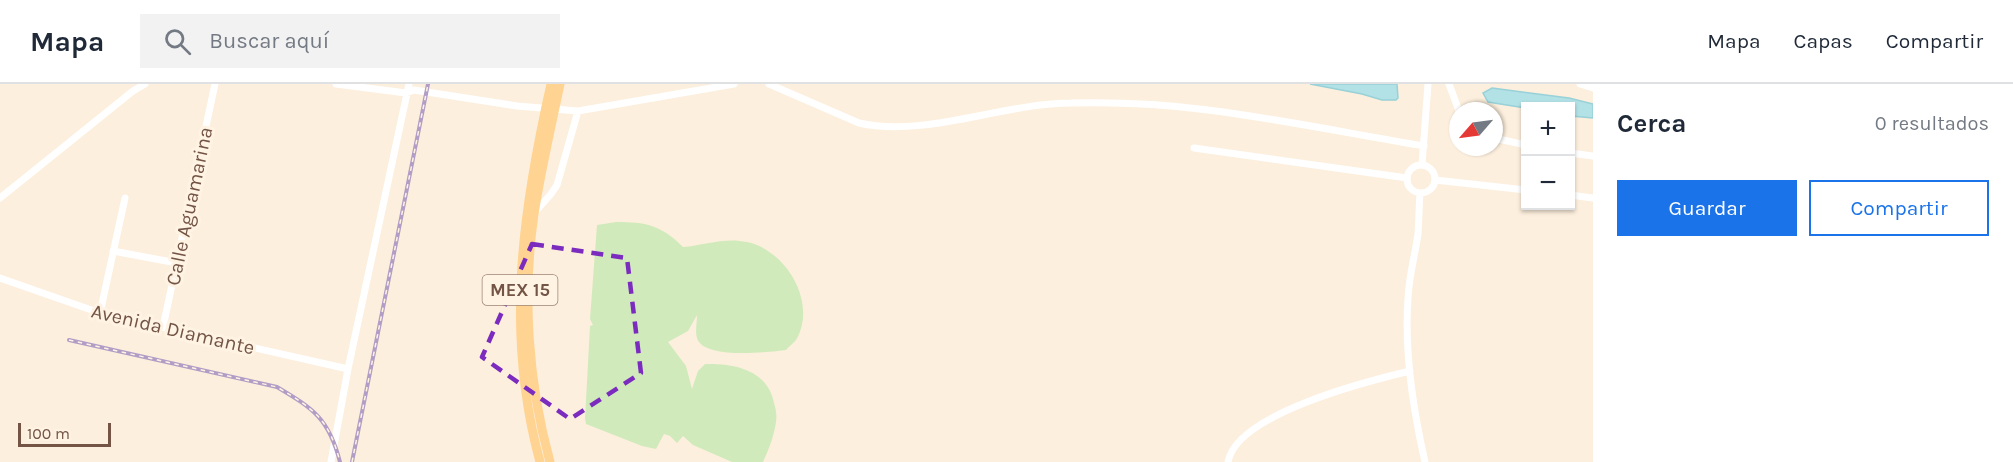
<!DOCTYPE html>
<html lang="es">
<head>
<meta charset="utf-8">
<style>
	body { margin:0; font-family:Karla,sans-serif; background:#f2f2f3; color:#1f2937 }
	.controls { position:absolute; right:18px; top:18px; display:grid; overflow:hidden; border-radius:0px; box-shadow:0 2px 4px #0004 }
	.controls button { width:54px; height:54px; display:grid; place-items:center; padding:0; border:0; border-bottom:2px solid #e0e1e3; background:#fff; color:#1f2937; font:30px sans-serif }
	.compass { position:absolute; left:1449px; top:18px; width:54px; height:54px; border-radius:50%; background:#fff; box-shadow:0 2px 4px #0004; rotate:242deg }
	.scale { position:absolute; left:18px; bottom:15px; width:93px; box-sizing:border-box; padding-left:6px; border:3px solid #735445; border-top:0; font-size:16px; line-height:21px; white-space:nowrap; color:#735445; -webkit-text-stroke:4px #fff3e4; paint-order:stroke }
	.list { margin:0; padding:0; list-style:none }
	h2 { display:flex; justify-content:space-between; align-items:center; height:78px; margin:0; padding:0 24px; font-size:26px }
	h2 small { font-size:20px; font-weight:400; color:#747a83 }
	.actions { display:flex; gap:12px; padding:18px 24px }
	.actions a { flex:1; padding:14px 0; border:2px solid #1a73e8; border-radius:0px; text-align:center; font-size:21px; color:#1a73e8 }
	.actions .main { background:#1a73e8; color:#fff }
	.icon { flex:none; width:33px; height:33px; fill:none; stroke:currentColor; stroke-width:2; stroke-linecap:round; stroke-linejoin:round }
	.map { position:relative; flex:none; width:1593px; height:378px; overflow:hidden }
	header { display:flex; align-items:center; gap:36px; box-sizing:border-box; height:84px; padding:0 30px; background:#fff; border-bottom:2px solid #e0e1e3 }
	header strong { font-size:28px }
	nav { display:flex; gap:33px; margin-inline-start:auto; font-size:21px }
	.search { width:420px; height:54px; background:#f2f2f3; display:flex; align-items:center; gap:15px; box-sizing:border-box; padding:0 21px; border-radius:0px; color:#747a83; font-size:22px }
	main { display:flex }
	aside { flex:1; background:#fff }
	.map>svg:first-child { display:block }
</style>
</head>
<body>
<header>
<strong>Mapa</strong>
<div class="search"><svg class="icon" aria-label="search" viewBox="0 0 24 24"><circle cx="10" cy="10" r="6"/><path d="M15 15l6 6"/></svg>Buscar aquí</div>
<nav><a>Mapa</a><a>Capas</a><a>Compartir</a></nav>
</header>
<main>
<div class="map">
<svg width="1593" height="378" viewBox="0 0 1593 378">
	<rect width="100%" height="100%" fill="#fdefdd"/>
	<path fill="#d0eabc" d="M 616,138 C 646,138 661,141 683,163 C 704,161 726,153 747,158 C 786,166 818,219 796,256 C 793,259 789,263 786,266 C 770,268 703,276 697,254 C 695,248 697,238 697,231 L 688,247 L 668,258 L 686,282 L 692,305 L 698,287 L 705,280 C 734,279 768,286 774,319 C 776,326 777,331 776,338 C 774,352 769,365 763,378 L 732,378 L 693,361 L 683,352 L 677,359 L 670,352 L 664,350 L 656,365 L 642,362 L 586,340 L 585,335 L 590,242 L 593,241 L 590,235 L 597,141 Z"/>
	<path fill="#b2e1e6" stroke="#98d1d8" stroke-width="1.5" d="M 1310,0 L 1397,0 L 1398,14 L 1396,16 L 1382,16 L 1362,10 Z
		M 1492,4 L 1569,14 L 1593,20 L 1593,34 L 1571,32 L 1570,22 L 1526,22 L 1525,24 L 1488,18 L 1483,9 Z"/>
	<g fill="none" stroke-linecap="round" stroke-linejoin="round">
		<path stroke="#fff" stroke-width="7" d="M 336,0 L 406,9 L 414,6 L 517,22 L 578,27 L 734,0
			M 769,0 L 859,39 C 924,54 1004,19 1071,19 C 1116,18 1163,20 1208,26 C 1280,35 1352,50 1424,62
			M 1449,0 L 1459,27
			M 1580,0 L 1593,4
			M 1494,54 L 1526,61
			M 1194,64 L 1407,94
			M 1570,69 L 1593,72
			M 1422,81 L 1428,0
			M1407 95a14 14 0 1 1 28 0a14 14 0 1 1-28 0Z
			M 1435,96 L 1526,106
			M 1420,109 C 1419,122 1419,136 1418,150 C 1415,171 1409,192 1408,214 C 1404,268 1413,325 1425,378
			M 1570,111 L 1593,114
			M 0,114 L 133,7 L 145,0
			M 535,128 L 551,110 L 557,101 L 578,27
			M 113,167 L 177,179
			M 0,194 L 100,229 L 348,285
			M 100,229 L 125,114
			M 163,243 L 215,0
			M 331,378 L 348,285 L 409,0
			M 1228,378 C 1236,330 1368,297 1410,287"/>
		<path stroke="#ffd392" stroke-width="9" d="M 540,378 C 505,250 522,128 551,0
			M 550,378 C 528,298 522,212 534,130 C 541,86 551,43 560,0"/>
		<defs>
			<path id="rail" d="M 69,256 L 277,303 C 314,325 329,335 340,378
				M 352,378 L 428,0"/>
		</defs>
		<use href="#rail" stroke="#b19dc5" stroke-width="4"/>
		<use href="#rail" stroke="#fff3e4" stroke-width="1.5" stroke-dasharray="4.5" stroke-linecap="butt"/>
	</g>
	<path fill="none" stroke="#7b2cbf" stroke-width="4.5" stroke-dasharray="12 8" stroke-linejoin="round" d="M 532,160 L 627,174 L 641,289 L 570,335 L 482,273 Z"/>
	<g text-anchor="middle" stroke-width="6" stroke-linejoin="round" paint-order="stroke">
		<rect fill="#fff3e4" stroke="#9d8475" stroke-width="1.5" x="482.5" y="191" width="75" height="30" rx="4.5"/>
		<g font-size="18" font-weight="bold" fill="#735445">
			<text x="520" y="212">MEX 15</text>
		</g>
		<g font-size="20" fill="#735445" stroke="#fff3e4">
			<text transform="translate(189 122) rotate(-78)" y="7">Calle Aguamarina</text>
			<text transform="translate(173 245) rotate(13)" y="7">Avenida Diamante</text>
		</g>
	</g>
</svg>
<div class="controls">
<button>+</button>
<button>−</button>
</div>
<svg class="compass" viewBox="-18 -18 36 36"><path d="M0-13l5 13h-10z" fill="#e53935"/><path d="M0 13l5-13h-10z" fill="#747a83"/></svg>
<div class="scale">100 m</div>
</div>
<aside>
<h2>Cerca<small>0 resultados</small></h2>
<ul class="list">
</ul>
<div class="actions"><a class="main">Guardar</a><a>Compartir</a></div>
</aside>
</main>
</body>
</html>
